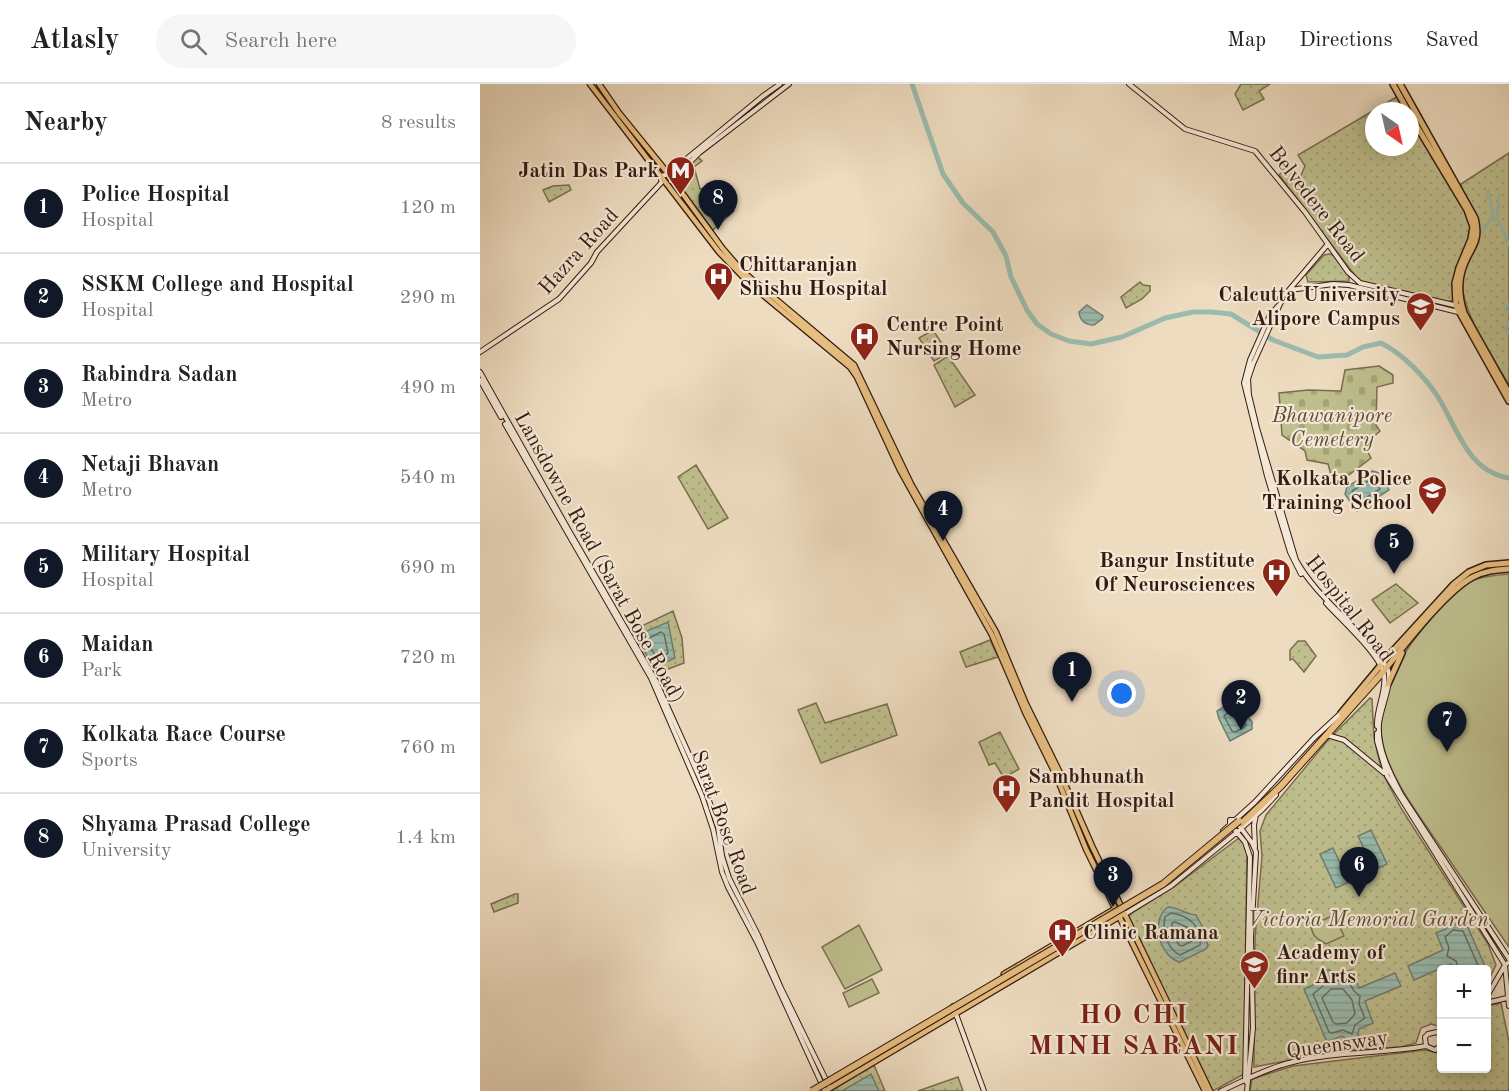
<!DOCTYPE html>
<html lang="en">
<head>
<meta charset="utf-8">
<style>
	body { margin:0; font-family:"Old Standard TT",serif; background:#f6f6f6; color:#222 }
	.controls { position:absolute; right:18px; bottom:18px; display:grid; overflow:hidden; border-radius:6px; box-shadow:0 3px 15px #0003 }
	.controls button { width:54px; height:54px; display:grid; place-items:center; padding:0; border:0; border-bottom:2px solid #e0e0e0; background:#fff; color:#222; font:30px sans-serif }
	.compass { position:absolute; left:885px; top:18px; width:54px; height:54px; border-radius:50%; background:#fff; box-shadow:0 3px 15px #0003; rotate:146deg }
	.you { position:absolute; left:642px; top:610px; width:21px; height:21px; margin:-15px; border:4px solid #fff; border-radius:50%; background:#1a73e8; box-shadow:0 0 0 9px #1a73e833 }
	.badge { display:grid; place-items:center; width:39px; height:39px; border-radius:50%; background:#111827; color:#fff; font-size:20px; font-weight:700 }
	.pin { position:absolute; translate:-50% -50px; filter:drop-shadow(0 2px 3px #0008) }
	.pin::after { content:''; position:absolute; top:32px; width:21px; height:18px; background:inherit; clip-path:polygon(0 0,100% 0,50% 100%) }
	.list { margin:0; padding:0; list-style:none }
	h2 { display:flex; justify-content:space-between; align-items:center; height:78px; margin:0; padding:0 24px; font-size:26px }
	h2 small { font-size:20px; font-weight:400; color:#767676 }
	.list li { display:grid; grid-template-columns:39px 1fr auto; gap:18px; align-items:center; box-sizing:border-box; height:90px; padding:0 24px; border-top:2px solid #e0e0e0 }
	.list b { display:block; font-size:22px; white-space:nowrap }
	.list p { margin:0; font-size:20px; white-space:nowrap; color:#767676 }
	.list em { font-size:20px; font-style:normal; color:#767676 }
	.icon { flex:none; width:33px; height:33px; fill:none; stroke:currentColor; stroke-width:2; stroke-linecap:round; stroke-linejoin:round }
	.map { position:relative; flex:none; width:1029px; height:1007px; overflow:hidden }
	header { display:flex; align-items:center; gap:36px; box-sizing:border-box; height:84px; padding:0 30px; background:#fff; border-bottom:2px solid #e0e0e0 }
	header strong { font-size:28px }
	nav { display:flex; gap:33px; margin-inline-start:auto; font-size:21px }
	.search { width:420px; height:54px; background:#f6f6f6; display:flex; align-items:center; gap:15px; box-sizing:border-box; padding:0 21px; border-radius:33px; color:#767676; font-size:22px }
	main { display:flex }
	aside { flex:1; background:#fff }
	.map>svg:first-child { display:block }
</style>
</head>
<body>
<header>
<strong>Atlasly</strong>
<div class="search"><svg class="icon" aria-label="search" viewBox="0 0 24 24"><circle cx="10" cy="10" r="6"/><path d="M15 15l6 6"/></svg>Search here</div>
<nav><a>Map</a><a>Directions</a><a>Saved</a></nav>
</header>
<main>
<aside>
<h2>Nearby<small>8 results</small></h2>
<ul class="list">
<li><span class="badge">1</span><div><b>Police Hospital</b><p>Hospital</p></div><em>120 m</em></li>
<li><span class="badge">2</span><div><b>SSKM College and Hospital</b><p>Hospital</p></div><em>290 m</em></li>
<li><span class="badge">3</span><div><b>Rabindra Sadan</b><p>Metro</p></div><em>490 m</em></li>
<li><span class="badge">4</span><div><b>Netaji Bhavan</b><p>Metro</p></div><em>540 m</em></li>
<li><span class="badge">5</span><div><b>Military Hospital</b><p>Hospital</p></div><em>690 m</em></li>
<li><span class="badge">6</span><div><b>Maidan</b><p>Park</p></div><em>720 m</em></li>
<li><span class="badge">7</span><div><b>Kolkata Race Course</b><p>Sports</p></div><em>760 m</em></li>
<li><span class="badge">8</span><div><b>Shyama Prasad College</b><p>University</p></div><em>1.4 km</em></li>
</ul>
</aside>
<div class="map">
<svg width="1029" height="1007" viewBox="0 0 1029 1007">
	<defs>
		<pattern id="cemetery-stones" width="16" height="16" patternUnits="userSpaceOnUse" patternTransform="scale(1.5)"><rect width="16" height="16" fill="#bfbf8e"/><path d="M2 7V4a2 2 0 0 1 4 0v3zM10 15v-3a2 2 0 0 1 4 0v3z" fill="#a5a479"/></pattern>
		<pattern id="park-dots" width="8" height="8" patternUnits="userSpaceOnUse" patternTransform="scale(1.5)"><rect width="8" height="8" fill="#bfbf8e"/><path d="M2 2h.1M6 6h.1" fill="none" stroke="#a5a479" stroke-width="1.8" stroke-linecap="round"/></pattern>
		<pattern id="water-rules" width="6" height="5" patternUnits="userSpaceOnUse" patternTransform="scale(1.5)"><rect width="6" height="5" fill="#9abcae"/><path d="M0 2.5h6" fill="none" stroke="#85a195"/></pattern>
	</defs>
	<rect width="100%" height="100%" fill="#eedcc0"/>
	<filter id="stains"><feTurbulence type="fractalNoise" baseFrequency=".00333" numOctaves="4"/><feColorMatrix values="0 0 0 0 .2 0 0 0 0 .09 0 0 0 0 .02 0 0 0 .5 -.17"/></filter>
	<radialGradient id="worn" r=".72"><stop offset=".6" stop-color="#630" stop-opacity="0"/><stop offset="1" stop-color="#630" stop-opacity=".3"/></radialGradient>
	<path fill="url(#cemetery-stones)" stroke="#7a6d50" stroke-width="1.5" d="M 899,282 L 913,291 L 913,299 L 897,303 L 896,341 L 900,347 L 884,361 L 891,374 L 861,397 L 856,391 L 851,391 L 848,380 L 827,376 L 825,367 L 802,351 L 799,309 L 828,306 L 861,307 L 865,286 Z"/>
	<path fill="url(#park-dots)" stroke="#7a6d50" stroke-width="1.5" d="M 761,0 L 790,0 L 779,7 L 784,15 L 763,26 L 755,10 Z
		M 918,12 L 927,27 L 894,27 L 894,63 L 930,63 L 930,32 L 978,113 L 991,140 L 976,216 L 965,218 L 880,198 L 799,91 L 807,83 L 819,96 L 825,82 L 818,71 Z
		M 1029,69 L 1029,301 C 1014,275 977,222 983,193 C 986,174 1002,162 999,141 C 997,126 982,114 981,100 Z
		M 218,73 L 222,77 L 214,83 L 220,105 L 228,103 L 233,108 L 238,104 L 254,127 L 233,146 L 198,99 C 200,88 210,80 218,73 Z
		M 89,101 L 91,106 L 69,118 L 63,106 L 73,102 Z
		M 849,170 L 853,171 L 869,192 L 869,197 L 828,198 L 826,191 L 844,171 Z
		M 660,198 L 663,201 L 670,202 L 670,207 L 662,215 L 646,224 L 641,213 Z
		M 453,246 L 468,269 L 454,277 L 439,254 Z
		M 468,272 L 495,311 L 475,323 L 454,281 Z
		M 216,381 L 248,434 L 228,445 L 198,393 Z
		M 916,500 L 938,519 L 910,539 L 892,516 Z
		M 193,527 L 202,554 L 204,579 L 170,592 L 147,549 Z
		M 510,556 L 518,573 L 486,583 L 480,568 Z
		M 818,557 L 825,557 L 836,572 L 824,588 L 813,575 L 810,576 L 810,566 Z
		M 890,614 L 892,615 L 894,654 L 902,688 L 921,724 L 1008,860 L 1016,881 L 1007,899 L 1006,886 L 962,886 L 961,943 L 951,940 L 941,944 L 936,959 L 921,963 L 857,967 L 774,983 L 775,854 L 782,772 L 780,747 L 786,731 L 848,656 Z
		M 336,619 L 345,639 L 407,620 L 417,651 L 341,679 L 318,626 Z
		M 520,648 L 539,685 L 524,694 L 515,679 L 509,681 L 499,658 Z
		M 759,754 L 767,763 L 764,990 L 733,1007 L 724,1007 L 701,951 L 644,834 L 694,803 Z
		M 35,810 L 38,810 L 38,819 L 14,828 L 11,820 Z
		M 1021,919 L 1029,958 L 1029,1007 L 770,1007 L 772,995 L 813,982 L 945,966 L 954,968 L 961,964 L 962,984 L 1006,984 L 1007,922 Z
		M 394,981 L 405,1007 L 351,1007 Z
		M 478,993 L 483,1007 L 438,1007 Z"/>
	<path fill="#bfbf8e" stroke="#7a6d50" stroke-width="1.5" d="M 1029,490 L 1029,863 C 1006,830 983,796 960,762 C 939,731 908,692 902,655 C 896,618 918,574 941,547 C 954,531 975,504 993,496 C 1005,492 1017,491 1029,490 Z
		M 854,831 L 864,852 L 846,860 C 836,854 833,853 831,842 Z
		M 379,841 L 402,886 L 365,905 L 342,863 Z
		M 392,895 L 399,909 L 369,923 L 363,909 Z"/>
	<path fill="url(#water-rules)" stroke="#717c70" stroke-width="1.5" d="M 607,221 L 623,232 L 622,235 L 614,241 C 605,241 600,237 599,228 Z
		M 892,387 L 900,389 L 909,406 L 877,427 L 865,410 L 867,403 Z
		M 188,538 L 195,574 L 174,583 L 155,552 Z
		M 755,616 L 772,638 L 772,645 L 750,657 L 739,635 L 737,627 Z
		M 891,746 L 907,780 L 894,786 L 878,752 Z
		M 853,764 L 869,798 L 856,804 L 840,770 Z
		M 688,823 C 698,823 705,830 716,831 L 724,846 L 728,862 L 726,865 L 700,878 C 679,873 670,835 688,823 Z
		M 972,836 L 976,841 L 985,837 L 1008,889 L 1007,889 L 1006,886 L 974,885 L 971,880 L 934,896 L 928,882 L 963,866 L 956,849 L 966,845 L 965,839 Z
		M 847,886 L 852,887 L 856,892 L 871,886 L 879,904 L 915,889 L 921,902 L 885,917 L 893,939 L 879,945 L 877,955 L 870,957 L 862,952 L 847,958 L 824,905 L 838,899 L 840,889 Z
		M 391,990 L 399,1007 L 362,1007 Z"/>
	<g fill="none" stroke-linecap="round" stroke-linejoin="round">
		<path stroke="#676c60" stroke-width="1.5" d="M 893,394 L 896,395 L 900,405 L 881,417 L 878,417 L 872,407 Z
			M 181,548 L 184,550 L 188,569 L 178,575 L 165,556 Z
			M 752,625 L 755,626 L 766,641 L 763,644 L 755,648 L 752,647 L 744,632 Z
			M 691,829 C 708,831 723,843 720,861 L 700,871 C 687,865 682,847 685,833 Z
			M 692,839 L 695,838 L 709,844 L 712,857 L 702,862 L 699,861 L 692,849 Z
			M 979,886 L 976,877 L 967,872 L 969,864 L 965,853 L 973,846 L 983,847 L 1000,886
			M 846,893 L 855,898 L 867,895 L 874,907 L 880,912 L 879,920 L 885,934 L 875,941 L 872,950 L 863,946 L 852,949 L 849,948 L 833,910 L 843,902 Z
			M 851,905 L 863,905 L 872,916 L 875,930 L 867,939 L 856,940 L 853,938 L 842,914 Z"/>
		<path stroke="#9abcae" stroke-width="3" d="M 1009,106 L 1007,111 L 1011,117 L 1013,134
			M 1017,135 L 1019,111
			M 1002,149 L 1011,135 L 1016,134 L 1019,137 L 1029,161
			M 1029,220 L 1025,226 L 1029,229
			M 1029,238 L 1026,246 L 1029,248"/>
		<path stroke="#9abcae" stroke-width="5" d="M 432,0 L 463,90 L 483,119 L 513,148 L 526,172 L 531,193 L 547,226 L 557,240 L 571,250 L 589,257 L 611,260 L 642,253 L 685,234 L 713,228 L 731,228 L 751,230 L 793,256 L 838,273 L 867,271 L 883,263 L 901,259 C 923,270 945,293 958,313 C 978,345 987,387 1029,394"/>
		<defs>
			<path id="secondary" d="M 649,0 L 705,45 L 775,67 L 825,128 L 868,188 L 880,199 L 978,222
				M 181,96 L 182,92 L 188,90 L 283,12 L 300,0
				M 191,97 L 219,69 L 309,0
				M 848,160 L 809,206 L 800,220 L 773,280 L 768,295 L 769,311 L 777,344 L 816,476 C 835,511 870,535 894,567 C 898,573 905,579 908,586 C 913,598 900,626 899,640 C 897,665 910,689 921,710 L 1029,875
				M 810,206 L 853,200 L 869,201 L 978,228
				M 799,221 L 790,231 L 770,276 L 764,299 L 787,392 L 810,468 L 821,490
				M 0,268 L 79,215 L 111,179 L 117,168 L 181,99
				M 0,288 L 88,445 L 176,597 L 226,708 L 238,743 L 242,772 L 249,794 L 278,851 L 301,904 L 350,1004
				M 0,296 L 21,333
				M 25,340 L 171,594 L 222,712 L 233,745 L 242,788 L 248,803 L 277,858 L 345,1007
				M 846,519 C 860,535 901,571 904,591 C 907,606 896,625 897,642
				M 897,649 L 897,657 L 907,692 L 1025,881 L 1029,922
				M 847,651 L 864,656 L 904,689
				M 743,747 L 775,718 L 834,654 L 861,629
				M 775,763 L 774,741 L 776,731
				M 645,830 L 691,802 L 756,749 L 783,725 L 796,711
				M 1006,914 L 1025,881 L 1029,878
				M 1006,919 L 1027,914
				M 473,922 L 504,1007
				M 946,962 L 945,953 L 948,950 L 957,948 L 962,952
				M 946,962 L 955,966 L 962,961
				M 767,999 L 765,996 L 770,773 L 765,758 L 750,740 L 750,736 L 755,736 L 772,759 L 776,768 L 771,854 L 773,944 L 767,1007
				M 741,1007 C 763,997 785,985 809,979 C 853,967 901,970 946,962"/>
			<path id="primary" d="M 110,0 L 239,168 L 271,201 L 370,283 L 377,293 L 420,386 L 512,551 L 546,630 L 575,689 L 606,765 L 725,1007
				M 119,0 L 139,29 L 186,87 L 243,165 L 262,187 L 374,281 L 431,400 L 516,548 L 546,620 L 579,687 L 612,762 L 730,1007
				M 524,890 L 633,826
				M 345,1007 L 642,831"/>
			<path id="trunk" d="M 913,0 L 928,27
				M 920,0 L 995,134 C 1002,160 988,165 982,187 C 978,200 980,216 984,229 L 1029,309
				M 930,31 L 987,126 L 993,143 L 991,155 L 979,184 L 975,199 L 976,222 L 1029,317
				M 903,588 C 923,563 966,507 993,493 C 1004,487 1016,486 1029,485
				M 908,600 L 922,569
				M 861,629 L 910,570 L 974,500 L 989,488 L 1006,481 L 1029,479"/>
			<path id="motorway" d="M 761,740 L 801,702 L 903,588"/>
		</defs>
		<use href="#secondary" stroke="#341b12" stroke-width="6"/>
		<use href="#primary" stroke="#341b12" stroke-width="7"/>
		<use href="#trunk" stroke="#341b12" stroke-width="8"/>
		<use href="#motorway" stroke="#341b12" stroke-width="8"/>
		<use href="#secondary" stroke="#f4e8d6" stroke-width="4"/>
		<use href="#primary" stroke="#e7be80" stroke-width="4.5"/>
		<use href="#trunk" stroke="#e7be80" stroke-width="5"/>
		<use href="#motorway" stroke="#e7be80" stroke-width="6"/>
		<defs>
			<path id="motorway-bridge" d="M 332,1007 L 683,800 L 759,737"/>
		</defs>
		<use href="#motorway-bridge" stroke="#341b12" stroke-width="8" stroke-linecap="butt"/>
		<use href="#motorway-bridge" stroke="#e7be80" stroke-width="6"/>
	</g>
	<defs>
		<symbol id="metro-pin" viewBox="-11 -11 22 30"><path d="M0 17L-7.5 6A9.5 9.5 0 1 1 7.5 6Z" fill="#8f2418" stroke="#f4e8d6"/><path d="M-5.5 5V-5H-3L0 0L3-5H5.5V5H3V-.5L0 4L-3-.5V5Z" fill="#fff"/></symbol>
		<symbol id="hospital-pin" viewBox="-11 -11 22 30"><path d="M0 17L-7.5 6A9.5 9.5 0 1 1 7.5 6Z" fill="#8f2418" stroke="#f4e8d6"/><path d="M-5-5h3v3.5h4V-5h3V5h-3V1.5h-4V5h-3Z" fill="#fff"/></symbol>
		<symbol id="university-pin" viewBox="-11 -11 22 30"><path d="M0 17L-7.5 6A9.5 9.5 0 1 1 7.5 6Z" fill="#8f2418" stroke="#f4e8d6"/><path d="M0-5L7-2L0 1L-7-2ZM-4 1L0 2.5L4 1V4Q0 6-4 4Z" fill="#fff"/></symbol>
	</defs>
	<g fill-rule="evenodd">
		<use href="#metro-pin" x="184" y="70" width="33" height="45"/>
		<use href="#hospital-pin" x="222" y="176" width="33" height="45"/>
		<use href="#university-pin" x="924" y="206" width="33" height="45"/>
		<use href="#hospital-pin" x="368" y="236" width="33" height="45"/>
		<use href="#university-pin" x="936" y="390" width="33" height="45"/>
		<use href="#hospital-pin" x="780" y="472" width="33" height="45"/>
		<use href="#hospital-pin" x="510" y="688" width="33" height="45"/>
		<use href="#hospital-pin" x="566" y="832" width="33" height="45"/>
		<use href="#university-pin" x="758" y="864" width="33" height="45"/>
	</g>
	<g text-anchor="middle" stroke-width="4.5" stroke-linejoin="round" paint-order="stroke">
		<g font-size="21" font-weight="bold" fill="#341b12" stroke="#f4e8d6" text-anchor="start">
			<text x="179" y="93" text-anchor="end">Jatin Das Park</text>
			<text x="259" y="187">Chittaranjan<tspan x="259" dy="24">Shishu Hospital</tspan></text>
			<text x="920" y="217" text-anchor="end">Calcutta University<tspan x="920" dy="24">Alipore Campus</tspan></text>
			<text x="406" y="247">Centre Point<tspan x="406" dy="24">Nursing Home</tspan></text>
			<text x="932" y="401" text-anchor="end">Kolkata Police<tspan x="932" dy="24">Training School</tspan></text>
			<text x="775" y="483" text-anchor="end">Bangur Institute<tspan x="775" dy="24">Of Neurosciences</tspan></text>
			<text x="548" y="699">Sambhunath<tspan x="548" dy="24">Pandit Hospital</tspan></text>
			<text x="603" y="855">Clinic Ramana</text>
			<text x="796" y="875">Academy of<tspan x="796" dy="24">finr Arts</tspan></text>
		</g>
		<g font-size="21" fill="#341b12" stroke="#f4e8d6">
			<text transform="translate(837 120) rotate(52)" y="7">Belvedere Road</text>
			<text transform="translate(98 167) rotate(-48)" y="7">Hazra Road</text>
			<text transform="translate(120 473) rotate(61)" y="7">Lansdowne Road (Sarat Bose Road)</text>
			<text transform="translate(870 524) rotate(52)" y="7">Hospital Road</text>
			<text transform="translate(244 738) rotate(70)" y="7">Sarat Bose Road</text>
			<text transform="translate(857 960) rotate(-8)" y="7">Queensway</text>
		</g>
		<g font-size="21" font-style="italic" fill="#5e4c37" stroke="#f4e8d6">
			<text x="852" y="338">Bhawanipore<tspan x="852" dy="24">Cemetery</tspan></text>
			<text x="888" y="842">Victoria Memorial Garden</text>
		</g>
		<g font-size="27" font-weight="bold" letter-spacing="1.5" fill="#7a1f14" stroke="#f4e8d6">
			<text x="654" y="939">HO CHI<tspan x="654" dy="31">MINH SARANI</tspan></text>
		</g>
	</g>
	<rect width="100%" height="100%" filter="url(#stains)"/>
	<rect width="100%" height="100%" fill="url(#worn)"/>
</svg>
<div class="controls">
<button>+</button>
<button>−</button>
</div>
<svg class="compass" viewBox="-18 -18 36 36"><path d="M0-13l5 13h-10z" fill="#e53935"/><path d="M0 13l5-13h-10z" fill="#767676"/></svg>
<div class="you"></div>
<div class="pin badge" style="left:592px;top:618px">1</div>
<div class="pin badge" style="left:761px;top:646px">2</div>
<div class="pin badge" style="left:633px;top:823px">3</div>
<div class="pin badge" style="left:463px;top:457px">4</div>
<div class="pin badge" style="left:914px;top:490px">5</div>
<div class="pin badge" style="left:879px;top:813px">6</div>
<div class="pin badge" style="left:967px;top:668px">7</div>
<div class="pin badge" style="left:238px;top:146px">8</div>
</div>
</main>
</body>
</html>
